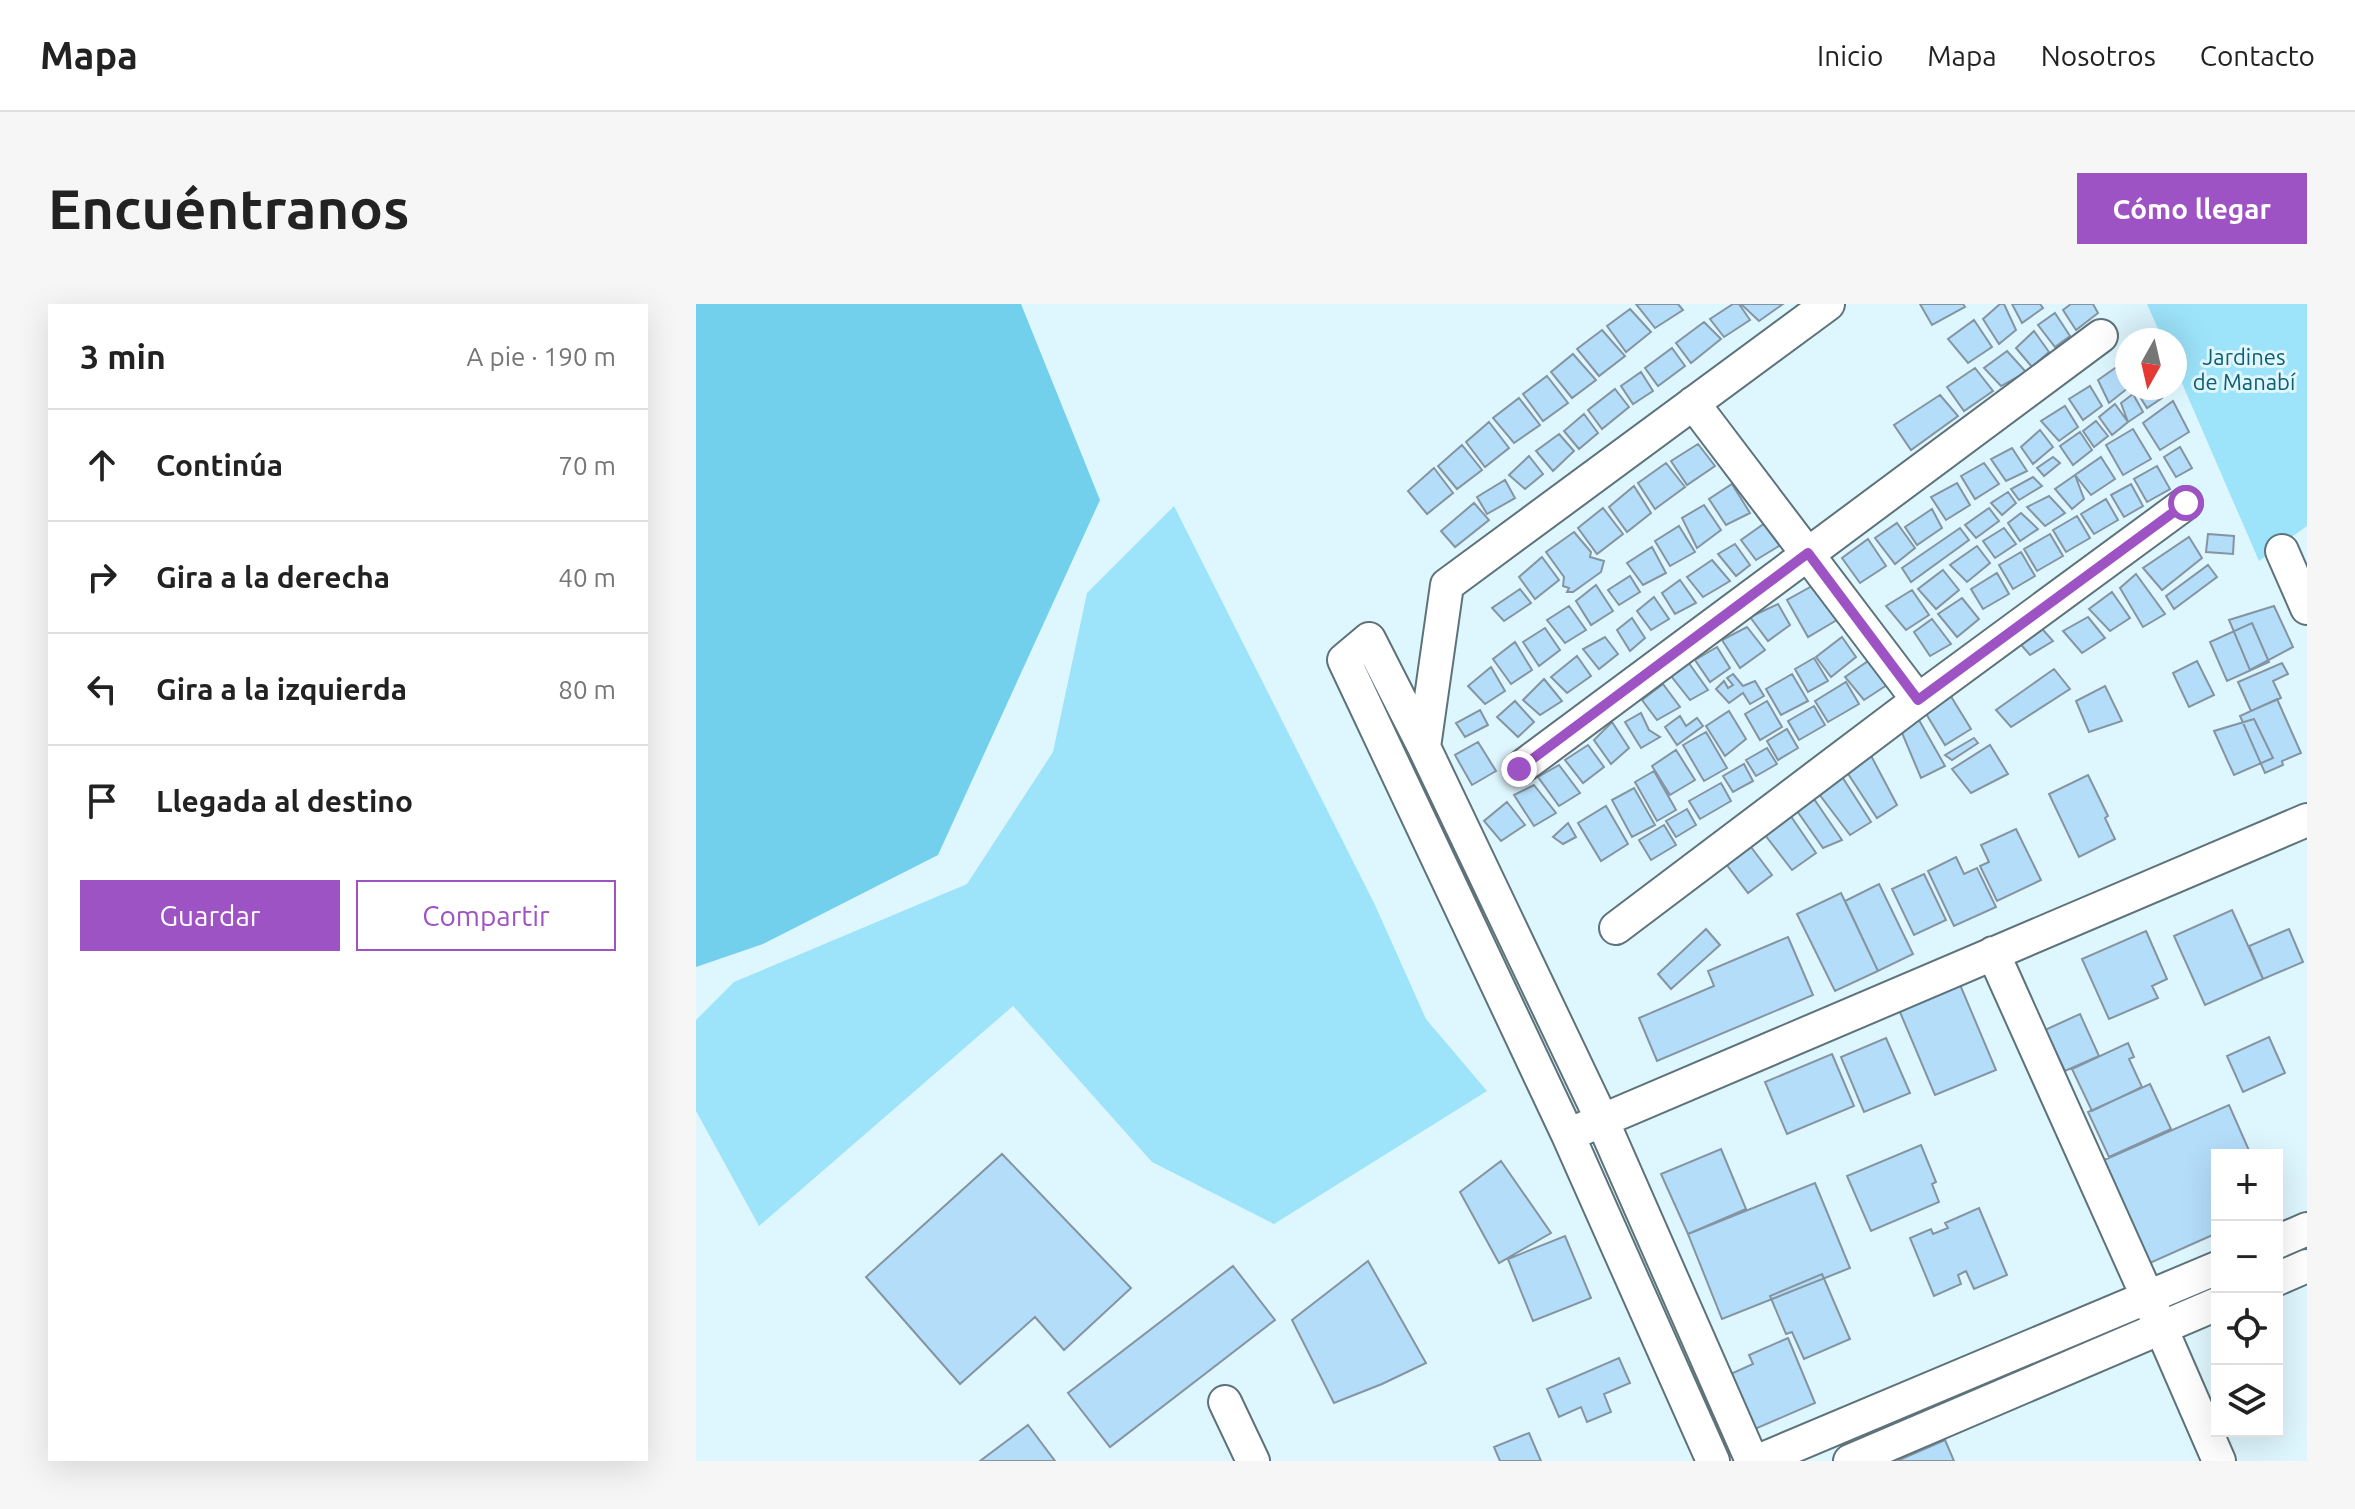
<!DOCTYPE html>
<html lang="es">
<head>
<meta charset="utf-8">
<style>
	body { margin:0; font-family:Ubuntu,sans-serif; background:#f6f6f6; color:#222 }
	.controls { position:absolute; right:24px; bottom:24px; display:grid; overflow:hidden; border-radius:0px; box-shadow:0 8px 32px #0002 }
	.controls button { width:72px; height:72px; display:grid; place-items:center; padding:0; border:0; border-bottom:2px solid #e0e0e0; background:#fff; color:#222; font:40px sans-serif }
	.compass { position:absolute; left:1419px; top:24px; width:72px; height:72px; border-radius:50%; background:#fff; box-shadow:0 8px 32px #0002; rotate:188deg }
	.stop { position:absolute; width:24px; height:24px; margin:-18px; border:6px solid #9e53c5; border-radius:50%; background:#fff }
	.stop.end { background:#9e53c5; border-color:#fff; box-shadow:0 2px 8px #0008 }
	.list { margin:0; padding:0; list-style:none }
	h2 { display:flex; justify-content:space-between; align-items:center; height:104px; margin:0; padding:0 32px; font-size:34px }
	h2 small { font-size:26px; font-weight:400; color:#767676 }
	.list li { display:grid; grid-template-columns:52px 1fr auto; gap:24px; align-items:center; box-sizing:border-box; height:112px; padding:0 32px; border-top:2px solid #e0e0e0 }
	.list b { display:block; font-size:30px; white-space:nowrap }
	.list em { font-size:26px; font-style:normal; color:#767676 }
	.actions { display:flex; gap:16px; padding:24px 32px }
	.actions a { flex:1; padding:18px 0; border:2px solid #9e53c5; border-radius:0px; text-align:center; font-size:28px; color:#9e53c5 }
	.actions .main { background:#9e53c5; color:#fff }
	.icon { flex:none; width:44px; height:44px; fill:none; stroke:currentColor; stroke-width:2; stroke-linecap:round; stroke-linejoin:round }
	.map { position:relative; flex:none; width:1611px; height:1157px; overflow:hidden; border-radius:0px }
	header { display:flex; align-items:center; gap:48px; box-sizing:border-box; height:112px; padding:0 40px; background:#fff; border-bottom:2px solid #e0e0e0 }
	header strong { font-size:38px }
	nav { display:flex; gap:44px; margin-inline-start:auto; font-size:28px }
	.intro { display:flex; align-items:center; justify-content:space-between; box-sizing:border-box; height:192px; padding:0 48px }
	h1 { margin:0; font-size:56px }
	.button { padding:20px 36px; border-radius:0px; background:#9e53c5; color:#fff; font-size:28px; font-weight:700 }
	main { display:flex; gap:48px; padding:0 48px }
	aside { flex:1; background:#fff; border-radius:0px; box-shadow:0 8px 32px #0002 }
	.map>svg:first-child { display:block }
</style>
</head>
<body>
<header>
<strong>Mapa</strong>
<nav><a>Inicio</a><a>Mapa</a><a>Nosotros</a><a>Contacto</a></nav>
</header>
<div class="intro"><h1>Encuéntranos</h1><a class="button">Cómo llegar</a></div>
<main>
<aside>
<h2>3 min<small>A pie · 190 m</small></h2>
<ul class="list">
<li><svg class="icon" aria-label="ahead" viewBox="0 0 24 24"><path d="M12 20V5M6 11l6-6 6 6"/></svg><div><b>Continúa</b></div><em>70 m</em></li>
<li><svg class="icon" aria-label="right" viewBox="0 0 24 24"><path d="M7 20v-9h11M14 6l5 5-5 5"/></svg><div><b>Gira a la derecha</b></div><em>40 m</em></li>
<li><svg class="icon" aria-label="left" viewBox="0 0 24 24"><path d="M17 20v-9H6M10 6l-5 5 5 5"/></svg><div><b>Gira a la izquierda</b></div><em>80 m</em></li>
<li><svg class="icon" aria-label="arrive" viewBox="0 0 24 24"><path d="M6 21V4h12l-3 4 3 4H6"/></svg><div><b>Llegada al destino</b></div></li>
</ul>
<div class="actions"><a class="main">Guardar</a><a>Compartir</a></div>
</aside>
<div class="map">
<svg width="1611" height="1157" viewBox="0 0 1611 1157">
	<rect width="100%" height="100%" fill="#def6fe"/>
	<path fill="#9de4fb" d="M 1451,0 L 1611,0 L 1611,222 L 1563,257 L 1479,63 L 1479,36 L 1467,36 Z
		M 478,202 L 679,601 L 730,715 L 791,787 L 578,920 L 456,858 L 317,702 L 63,922 L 0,807 L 0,716 L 38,678 L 271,580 L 357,448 L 391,289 Z"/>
	<path fill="#72d0ed" d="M 0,0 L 325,0 L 404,196 L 242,551 L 67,640 L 0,663 Z"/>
	<path fill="#b4ddfa" stroke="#8495a1" stroke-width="2" d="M 940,0 L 982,0 L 987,6 L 959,24 Z
		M 1037,0 L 1043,0 L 1054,16 L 1028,33 L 1014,15 Z
		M 1045,0 L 1087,0 L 1063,17 Z
		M 1224,0 L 1267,0 L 1269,3 L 1236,21 Z
		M 1304,0 L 1308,0 L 1320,26 L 1303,40 L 1287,15 Z
		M 1316,0 L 1344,0 L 1347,4 L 1326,19 Z
		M 1375,0 L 1397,0 L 1402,9 L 1380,26 L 1367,6 Z
		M 934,5 L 955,28 L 930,48 L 911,22 Z
		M 1359,9 L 1374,32 L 1359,43 L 1342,21 Z
		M 1278,16 L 1296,43 L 1272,59 L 1252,35 Z
		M 1008,18 L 1025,35 L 995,59 L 980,39 Z
		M 906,26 L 929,52 L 903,72 L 881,45 Z
		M 1338,27 L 1353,48 L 1336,63 L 1320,44 Z
		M 976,44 L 989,62 L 962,82 L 949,64 Z
		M 1311,47 L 1330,68 L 1305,82 L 1288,64 Z
		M 877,50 L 900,76 L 876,94 L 855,68 Z
		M 1422,62 L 1432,84 L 1413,99 L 1402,76 Z
		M 1279,64 L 1297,87 L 1268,107 L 1251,83 Z
		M 945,68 L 957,87 L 937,100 L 925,82 Z
		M 851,72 L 872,99 L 847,117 L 827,90 Z
		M 1394,82 L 1406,102 L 1387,116 L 1373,95 Z
		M 1441,84 L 1463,84 L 1466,94 L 1451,104 L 1439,85 Z
		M 919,85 L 933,103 L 906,125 L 892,106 Z
		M 1437,90 L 1447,108 L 1432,118 L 1425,99 Z
		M 1244,91 L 1262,112 L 1215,146 L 1198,121 Z
		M 823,94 L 844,121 L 818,139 L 797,114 Z
		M 1477,97 L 1493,128 L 1464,146 L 1447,119 Z
		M 1419,100 L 1432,118 L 1416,131 L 1403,113 Z
		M 1369,102 L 1382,123 L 1363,137 L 1345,117 Z
		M 888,110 L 902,129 L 883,145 L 868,127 Z
		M 1400,117 L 1412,132 L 1398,143 L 1387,127 Z
		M 793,118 L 813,144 L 789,163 L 770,138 Z
		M 1437,125 L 1455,155 L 1427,171 L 1410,141 Z
		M 1344,126 L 1357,143 L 1337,160 L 1325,143 Z
		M 1384,128 L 1396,146 L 1377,161 L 1364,142 Z
		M 863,130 L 878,147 L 857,167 L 840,147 Z
		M 1002,140 L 1019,162 L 991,181 L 975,157 Z
		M 766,141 L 786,166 L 761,185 L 742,162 Z
		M 1484,143 L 1496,164 L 1480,173 L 1468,153 Z
		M 1316,144 L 1331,167 L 1310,177 L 1295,155 Z
		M 833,152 L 847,170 L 829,185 L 813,171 Z
		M 1357,153 L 1364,159 L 1348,172 L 1341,164 Z
		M 1405,153 L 1419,175 L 1395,191 L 1379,171 Z
		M 970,159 L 989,183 L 959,205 L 942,179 Z
		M 1288,159 L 1303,180 L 1279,195 L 1265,172 Z
		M 1461,162 L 1474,185 L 1451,198 L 1438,175 Z
		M 738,164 L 757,189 L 731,210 L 712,187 Z
		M 1379,171 L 1388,195 L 1376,205 L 1359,185 Z
		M 1337,173 L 1346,182 L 1323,196 L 1315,185 Z
		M 809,176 L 819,194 L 791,210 L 781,193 Z
		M 1261,179 L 1274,201 L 1250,216 L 1235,193 Z
		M 1036,180 L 1054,209 L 1030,221 L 1013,195 Z
		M 1435,180 L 1447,202 L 1428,213 L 1415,191 Z
		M 938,182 L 955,209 L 931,228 L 913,203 Z
		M 1312,188 L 1320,199 L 1306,211 L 1295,199 Z
		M 1353,192 L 1369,209 L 1349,222 L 1331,203 Z
		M 1410,195 L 1422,216 L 1398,230 L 1385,210 Z
		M 778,199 L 793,216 L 759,243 L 745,227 Z
		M 1008,201 L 1025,226 L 1001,244 L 986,214 Z
		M 907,204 L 927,230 L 901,250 L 882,224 Z
		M 1293,204 L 1303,217 L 1280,234 L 1269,221 Z
		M 1236,205 L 1246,224 L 1221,241 L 1209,223 Z
		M 1325,209 L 1342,225 L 1324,237 L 1312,219 Z
		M 1381,212 L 1394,234 L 1370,248 L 1357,226 Z
		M 1076,214 L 1088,239 L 1060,256 L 1045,236 Z
		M 1201,219 L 1219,244 L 1199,260 L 1179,234 Z
		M 983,222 L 999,248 L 974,262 L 959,237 Z
		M 1264,224 L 1273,236 L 1215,278 L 1206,264 Z
		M 1308,224 L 1320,240 L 1299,254 L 1287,237 Z
		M 878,228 L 895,248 L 894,253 L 908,257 L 905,268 L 877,288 L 871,288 L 873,284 L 867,282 L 868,273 L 850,248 Z
		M 1354,230 L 1367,252 L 1341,267 L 1328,245 Z
		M 1512,230 L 1538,232 L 1537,250 L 1510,248 Z
		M 1493,233 L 1506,254 L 1466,286 L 1447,264 Z
		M 1172,235 L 1190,262 L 1164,279 L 1146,254 Z
		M 1039,240 L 1054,261 L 1040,272 L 1022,250 Z
		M 1281,242 L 1294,259 L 1271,278 L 1254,261 Z
		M 956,243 L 970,269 L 947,281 L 931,259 Z
		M 1325,248 L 1339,272 L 1317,285 L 1303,261 Z
		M 846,253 L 863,276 L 839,295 L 823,273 Z
		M 1016,256 L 1034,277 L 1007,293 L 991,273 Z
		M 1512,261 L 1521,273 L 1478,305 L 1470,292 Z
		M 1247,266 L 1263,286 L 1240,305 L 1222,285 Z
		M 1301,269 L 1313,290 L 1287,305 L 1275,285 Z
		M 1440,270 L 1469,310 L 1447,323 L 1424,284 Z
		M 934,272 L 944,288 L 923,301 L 912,286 Z
		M 984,276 L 1000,299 L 979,310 L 966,289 Z
		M 1125,277 L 1146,313 L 1112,333 L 1091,296 Z
		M 900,281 L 917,307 L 895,321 L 880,297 Z
		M 824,285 L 835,299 L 808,317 L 796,304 Z
		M 1216,286 L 1233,311 L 1210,326 L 1190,302 Z
		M 1416,288 L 1434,314 L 1414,327 L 1393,305 Z
		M 958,293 L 973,315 L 955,326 L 941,307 Z
		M 1266,294 L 1283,315 L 1261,333 L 1242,310 Z
		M 1082,300 L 1094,321 L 1072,337 L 1054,313 Z
		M 873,302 L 890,326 L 869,339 L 851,316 Z
		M 1578,302 L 1597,343 L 1554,366 L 1533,316 Z
		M 1392,313 L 1409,334 L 1386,349 L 1367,327 Z
		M 936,314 L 949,334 L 934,347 L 921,326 Z
		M 1236,315 L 1255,340 L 1234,352 L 1218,328 Z
		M 1340,318 L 1357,337 L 1334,351 L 1320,335 Z
		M 1556,319 L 1573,358 L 1531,377 L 1514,338 Z
		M 1051,323 L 1069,346 L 1044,364 L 1026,336 Z
		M 849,324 L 864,346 L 843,362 L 827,338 Z
		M 909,333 L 922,350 L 903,365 L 887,345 Z
		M 1146,333 L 1160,353 L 1135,373 L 1120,353 Z
		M 819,338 L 836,366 L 815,380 L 797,355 Z
		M 1021,343 L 1034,364 L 1014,378 L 999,356 Z
		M 881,352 L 895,372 L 871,389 L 855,373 Z
		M 1118,354 L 1132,377 L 1112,388 L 1099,365 Z
		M 1175,355 L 1191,381 L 1168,396 L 1149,373 Z
		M 1501,357 L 1518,391 L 1493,403 L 1477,369 Z
		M 992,358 L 1012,386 L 994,396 L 972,368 Z
		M 1586,359 L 1592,370 L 1577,377 L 1585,394 L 1555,407 L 1542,378 Z
		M 795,363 L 809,387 L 789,400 L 772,382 Z
		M 1358,365 L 1374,385 L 1315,423 L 1300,406 Z
		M 1037,370 L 1047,382 L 1059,377 L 1068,392 L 1054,400 L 1047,389 L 1033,399 L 1020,385 L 1028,377 L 1032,384 L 1037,381 L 1031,374 Z
		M 1096,370 L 1112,397 L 1085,411 L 1070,385 Z
		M 848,375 L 866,397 L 844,411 L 827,396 Z
		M 1150,378 L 1163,400 L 1132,418 L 1119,397 Z
		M 967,380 L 984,403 L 961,416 L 946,396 Z
		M 1409,382 L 1426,417 L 1393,428 L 1380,397 Z
		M 1251,386 L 1275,425 L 1249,441 L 1226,403 Z
		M 1581,395 L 1605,449 L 1586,457 L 1587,461 L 1569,469 L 1544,412 Z
		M 819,397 L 838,418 L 822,433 L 801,413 Z
		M 1071,397 L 1086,423 L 1064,436 L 1049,410 Z
		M 1118,402 L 1129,421 L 1103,436 L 1092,417 Z
		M 784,406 L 792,421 L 769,433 L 760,419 Z
		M 1033,407 L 1050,435 L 1029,452 L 1010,422 Z
		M 945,409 L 953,426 L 964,433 L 945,444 L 929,418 Z
		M 1219,409 L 1249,462 L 1225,474 L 1201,417 Z
		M 984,412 L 990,422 L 1001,414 L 1007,422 L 981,441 L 969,423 Z
		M 1558,415 L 1577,454 L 1538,471 L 1518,427 Z
		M 916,418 L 933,444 L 915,460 L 898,436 Z
		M 1091,425 L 1102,444 L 1082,456 L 1071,437 Z
		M 1010,428 L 1031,464 L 1008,477 L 987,441 Z
		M 1278,434 L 1282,439 L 1256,456 L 1249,451 Z
		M 782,438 L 800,467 L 776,481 L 759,451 Z
		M 892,441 L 908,463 L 887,479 L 869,456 Z
		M 1294,441 L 1312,470 L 1275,489 L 1256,465 Z
		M 1071,444 L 1081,460 L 1060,472 L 1050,456 Z
		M 1171,444 L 1201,501 L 1181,514 L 1147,462 Z
		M 980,446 L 999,476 L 974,491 L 956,462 Z
		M 1048,460 L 1057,477 L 1037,488 L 1027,472 Z
		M 863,461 L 884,489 L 863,502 L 842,473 Z
		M 958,467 L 980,506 L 961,517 L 939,478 Z
		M 1143,468 L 1175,518 L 1154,531 L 1117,482 Z
		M 1392,471 L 1412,512 L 1409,514 L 1419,535 L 1383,553 L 1353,490 Z
		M 1025,479 L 1035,497 L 1004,515 L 993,497 Z
		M 838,481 L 860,509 L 838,522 L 818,491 Z
		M 938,484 L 959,521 L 936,533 L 916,496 Z
		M 1116,492 L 1146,536 L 1127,544 L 1099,504 Z
		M 811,498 L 829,521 L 805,537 L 788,517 Z
		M 910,502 L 932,540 L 905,557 L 882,519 Z
		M 991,505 L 1000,521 L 980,533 L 970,517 Z
		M 1094,511 L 1120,549 L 1096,566 L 1066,527 Z
		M 872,519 L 880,533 L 867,540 L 857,533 Z
		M 968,521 L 980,541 L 955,556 L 943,536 Z
		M 1320,525 L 1345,576 L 1301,597 L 1284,562 L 1293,558 L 1285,541 Z
		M 1049,535 L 1076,571 L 1052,589 L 1024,552 Z
		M 1260,553 L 1268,570 L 1281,564 L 1300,603 L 1258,622 L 1232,567 Z
		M 1228,570 L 1250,616 L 1218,631 L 1196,585 Z
		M 1183,580 L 1217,650 L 1182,667 L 1149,597 Z
		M 1145,589 L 1182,667 L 1139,687 L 1101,610 Z
		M 1536,606 L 1567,675 L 1509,701 L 1478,632 Z
		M 1010,625 L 1024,641 L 975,685 L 962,670 Z
		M 1593,625 L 1607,658 L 1567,675 L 1553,642 Z
		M 1450,627 L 1471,675 L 1456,682 L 1462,694 L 1413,715 L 1386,655 Z
		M 1092,633 L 1117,691 L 961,757 L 943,714 L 1018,682 L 1012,667 Z
		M 1262,676 L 1300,766 L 1239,791 L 1201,701 Z
		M 1384,710 L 1403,752 L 1369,767 L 1349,726 Z
		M 1573,733 L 1589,769 L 1547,788 L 1531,752 Z
		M 1190,734 L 1214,789 L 1168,808 L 1145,753 Z
		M 1432,739 L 1438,753 L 1433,755 L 1446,783 L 1396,807 L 1376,765 Z
		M 1136,750 L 1158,802 L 1091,830 L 1069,778 Z
		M 1454,780 L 1475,825 L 1413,853 L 1392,808 Z
		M 1533,801 L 1555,851 L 1521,851 L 1521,929 L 1445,963 L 1399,860 Z
		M 1225,841 L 1240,878 L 1236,880 L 1243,898 L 1175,927 L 1151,872 Z
		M 1025,845 L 1050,905 L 992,930 L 965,870 Z
		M 306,850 L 435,984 L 368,1046 L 339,1013 L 264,1080 L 170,973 Z
		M 805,857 L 855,929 L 803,959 L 764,888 Z
		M 1119,879 L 1154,964 L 1026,1015 L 992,930 Z
		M 1283,904 L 1311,971 L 1278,985 L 1270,967 L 1262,971 L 1265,980 L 1238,992 L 1214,934 L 1235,925 L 1237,930 L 1252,924 L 1249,919 Z
		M 869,932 L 895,994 L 837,1017 L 812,955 Z
		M 672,957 L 730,1059 L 686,1080 L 638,1099 L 596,1016 Z
		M 537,962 L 579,1016 L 414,1143 L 372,1089 Z
		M 1126,970 L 1154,1035 L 1108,1055 L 1096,1028 L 1090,1030 L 1074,992 Z
		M 1092,1034 L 1119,1099 L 1052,1128 L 1028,1073 L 1057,1060 L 1053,1051 Z
		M 923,1054 L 934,1079 L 908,1090 L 915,1108 L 891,1118 L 885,1103 L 863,1113 L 851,1085 Z
		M 332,1121 L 359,1157 L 284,1157 Z
		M 833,1129 L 845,1157 L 804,1157 L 798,1143 Z
		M 1249,1136 L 1258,1157 L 1201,1157 Z"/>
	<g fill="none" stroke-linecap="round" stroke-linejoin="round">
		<defs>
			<path id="street" d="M 997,99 L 1222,396
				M 1586,247 L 1611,304
				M 728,443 L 751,281 L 1132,0
				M 823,465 L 1405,32
				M 920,624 L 1222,396 L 1490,199
				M 1297,649 L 1452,994 L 1523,1157
				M 886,825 L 1611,516
				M 1581,938 L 1611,925
				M 1581,975 L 1611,962
				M 529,1098 L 557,1157
				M 1017,1157 L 872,831 L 648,356 L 673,335 L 728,443 L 906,816 L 1056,1157
				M 1062,1157 L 1521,964
				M 1154,1157 L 1521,1000"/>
		</defs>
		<use href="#street" stroke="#5d7279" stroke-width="36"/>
		<use href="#street" stroke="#fff" stroke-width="32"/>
	</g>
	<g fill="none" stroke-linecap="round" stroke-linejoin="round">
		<path stroke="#9e53c5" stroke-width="10" d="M 823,465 L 1112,249 L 1222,396 L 1490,199"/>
	</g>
	<g text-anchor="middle" stroke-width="6" stroke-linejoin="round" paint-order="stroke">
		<g font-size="22" fill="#0e5d71" stroke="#def6fe">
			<text x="1548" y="61">Jardines<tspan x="1548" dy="25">de Manabí</tspan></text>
		</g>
	</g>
</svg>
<div class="controls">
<button>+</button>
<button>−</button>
<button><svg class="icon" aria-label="locate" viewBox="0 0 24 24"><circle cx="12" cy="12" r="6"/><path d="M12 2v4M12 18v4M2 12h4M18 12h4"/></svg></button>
<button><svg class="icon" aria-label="layers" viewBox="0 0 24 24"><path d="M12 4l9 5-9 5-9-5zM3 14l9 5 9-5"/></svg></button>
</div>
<svg class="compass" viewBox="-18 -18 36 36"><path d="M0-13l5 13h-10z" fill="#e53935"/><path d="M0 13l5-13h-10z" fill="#767676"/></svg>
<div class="stop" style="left:1490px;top:199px"></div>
<div class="stop end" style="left:823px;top:465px"></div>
</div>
</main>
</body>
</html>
